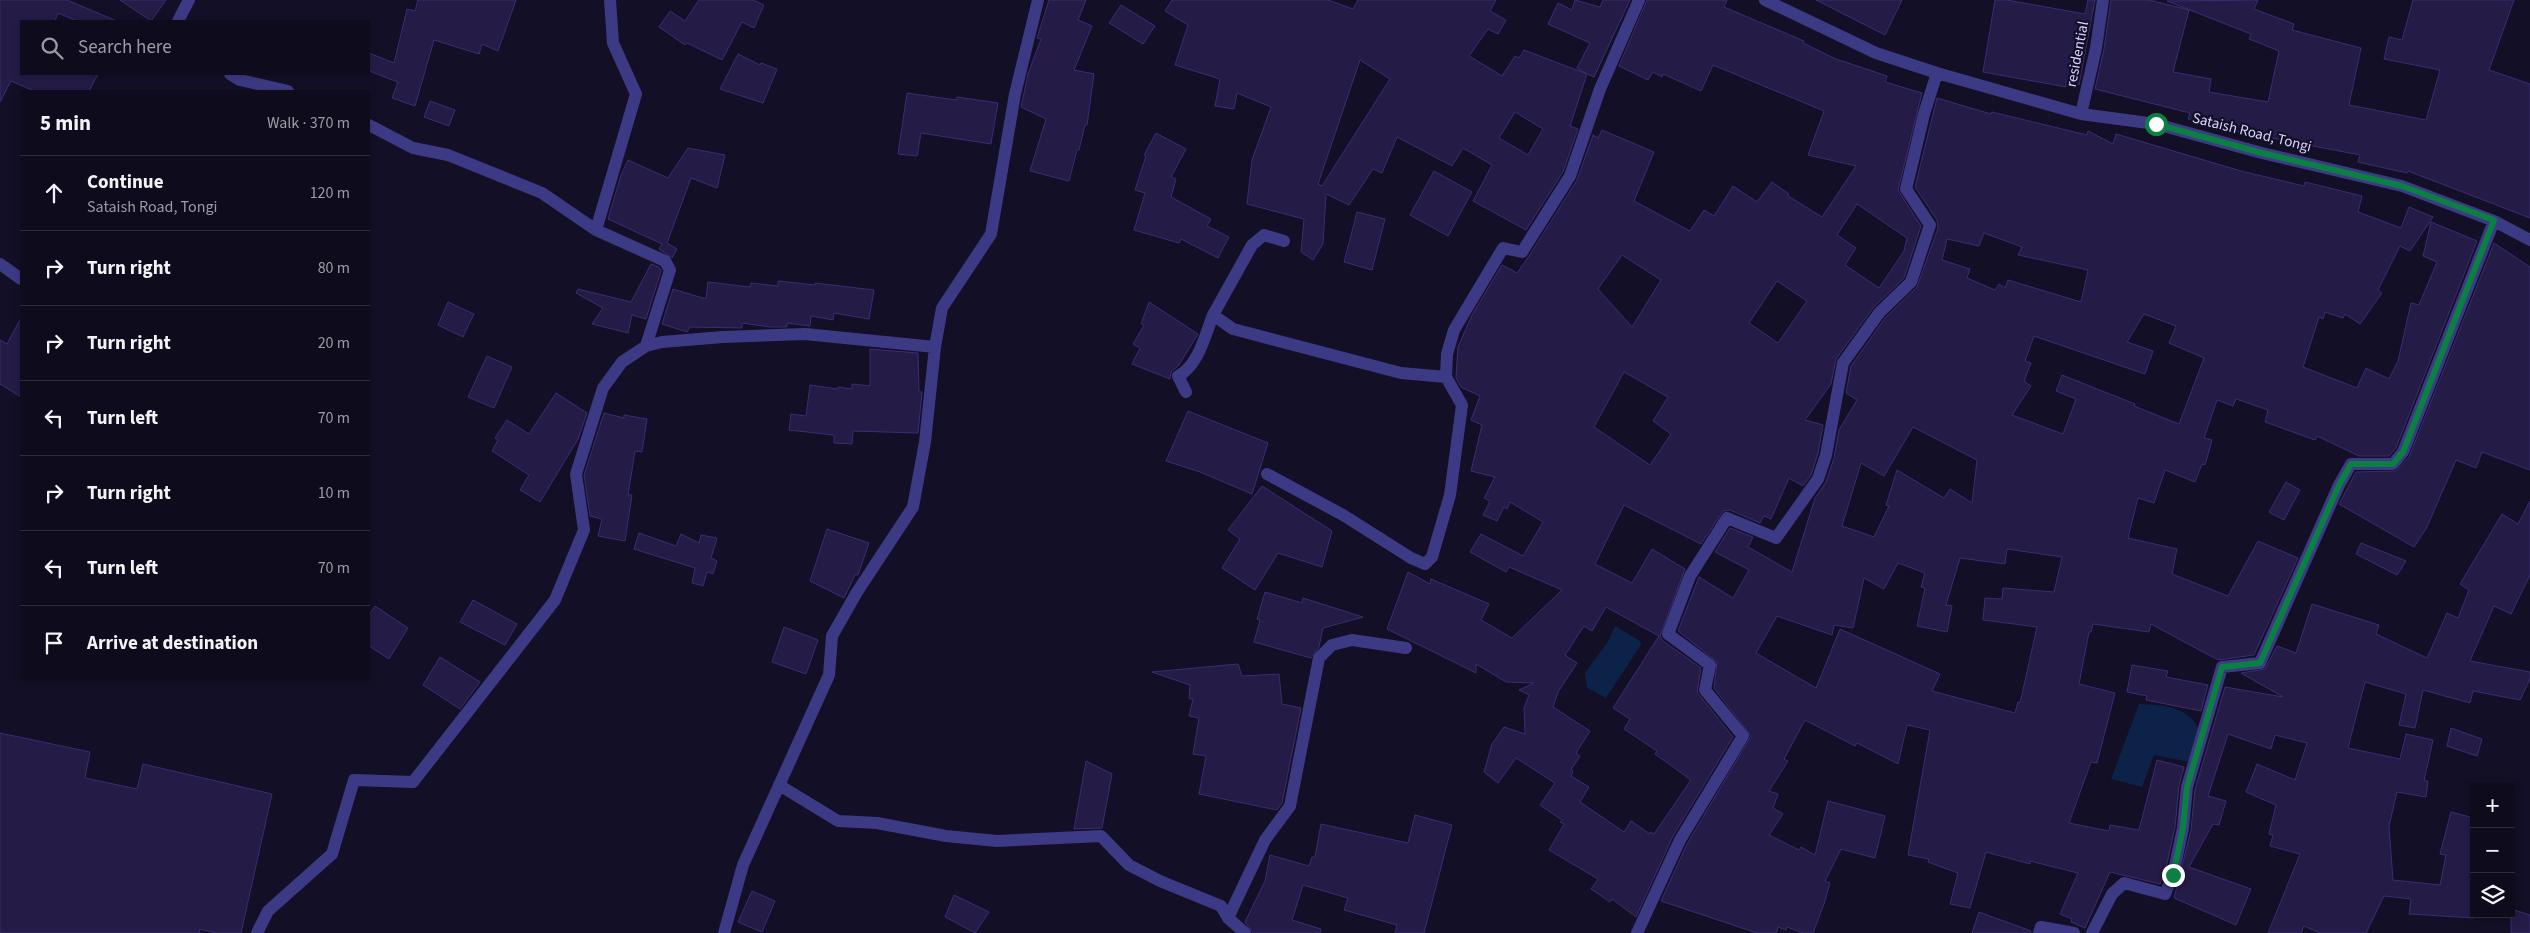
<!DOCTYPE html>
<html lang="en">
<head>
<meta charset="utf-8">
<style>
	body { margin:0; font-family:"Source Sans 3",sans-serif; background:#171425; color:#f1f3f6 }
	.controls { position:absolute; right:15px; bottom:15px; display:grid; overflow:hidden; border-radius:0px; box-shadow:0 2px 8px #0003 }
	.controls button { width:45px; height:45px; display:grid; place-items:center; padding:0; border:0; border-bottom:1px solid #2e2b3b; background:#0e0b1c; color:#f1f3f6; font:25px sans-serif }
	.stop { position:absolute; width:15px; height:15px; margin:-11px; border:4px solid #0b8043; border-radius:50%; background:#fff }
	.stop.end { background:#0b8043; border-color:#fff; box-shadow:0 1px 5px #0008 }
	.list { margin:0; padding:0; list-style:none }
	h2 { display:flex; justify-content:space-between; align-items:center; height:65px; margin:0; padding:0 20px; font-size:21px }
	h2 small { font-size:16px; font-weight:400; color:#9b9ba3 }
	.list li { display:grid; grid-template-columns:32px 1fr auto; gap:15px; align-items:center; box-sizing:border-box; height:75px; padding:0 20px; border-top:1px solid #2e2b3b }
	.list b { display:block; font-size:19px; white-space:nowrap }
	.list p { margin:0; font-size:16px; white-space:nowrap; color:#9b9ba3 }
	.list em { font-size:16px; font-style:normal; color:#9b9ba3 }
	.icon { flex:none; width:28px; height:28px; fill:none; stroke:currentColor; stroke-width:2; stroke-linecap:round; stroke-linejoin:round }
	.map { position:relative; flex:none; width:2530px; height:933px; overflow:hidden }
	.search { position:absolute; background:#0e0b1c; box-shadow:0 2px 8px #0003; left:20px; top:20px; width:350px; height:55px; display:flex; align-items:center; gap:12px; box-sizing:border-box; padding:0 18px; border-radius:0px; color:#9b9ba3; font-size:19px }
	.panel { position:absolute; background:#0e0b1c; box-shadow:0 2px 8px #0003; left:20px; top:90px; width:350px; height:590px; border-radius:0px }
	.map>svg:first-child { display:block }
</style>
</head>
<body>
<div class="map">
<svg width="2530" height="933" viewBox="0 0 2530 933">
	<rect width="100%" height="100%" fill="#130f26"/>
	<path fill="#0c2248" d="M 1615,626 L 1640,641 L 1641,645 L 1606,698 L 1587,688 L 1585,673 L 1609,640 Z
		M 2139,704 C 2164,705 2190,706 2200,732 L 2190,762 L 2154,755 L 2142,787 L 2111,779 Z"/>
	<path fill="#241b47" stroke="#3b2d73" fill-rule="evenodd" d="M 0,0 L 67,0 L 117,21 L 77,21 L 58,13 L 55,21 L 21,21 L 21,74 L 98,74 L 89,91 L 34,91 L 11,81 L 0,102 Z
		M 120,0 L 166,0 L 151,21 Z
		M 418,0 L 516,0 L 498,51 L 482,44 L 479,54 L 434,40 L 415,106 L 392,98 L 398,82 L 369,71 L 369,53 L 394,63 L 407,9 L 415,11 Z
		M 699,0 L 753,0 L 764,5 L 754,28 L 742,22 L 722,60 L 687,43 L 685,45 L 659,27 L 670,11 L 685,21 Z
		M 1049,0 L 1086,0 L 1078,20 L 1092,26 L 1074,70 L 1094,74 L 1087,125 L 1085,125 L 1079,150 L 1077,150 L 1069,181 L 1030,171 L 1046,119 L 1021,107 L 1028,74 L 1041,39 L 1037,38 Z
		M 1172,0 L 1328,0 L 1353,9 L 1358,0 L 1496,0 L 1490,11 L 1506,20 L 1498,34 L 1488,29 L 1469,56 L 1502,76 L 1515,56 L 1519,58 L 1524,50 L 1587,74 L 1577,68 L 1590,43 L 1548,24 L 1558,3 L 1572,10 L 1575,0 L 1600,7 L 1603,0 L 1630,0 L 1594,77 L 1587,74 L 1570,126 L 1578,129 L 1563,172 L 1526,230 L 1473,201 L 1492,165 L 1463,148 L 1452,166 L 1397,137 L 1382,173 L 1373,169 L 1349,205 L 1326,194 L 1323,244 L 1313,260 L 1301,252 L 1304,219 L 1247,204 L 1252,160 L 1271,107 L 1237,93 L 1234,109 L 1215,106 L 1220,79 L 1175,65 L 1188,25 L 1165,11 ZM 1360,60 L 1390,79 L 1322,186 L 1318,184 ZM 1515,112 L 1543,129 L 1528,155 L 1499,138 Z
		M 1647,0 L 1727,0 L 1724,7 L 1804,41 L 1803,43 L 1836,59 L 1887,76 L 1885,82 L 1922,93 L 1898,190 L 1921,226 L 1904,278 L 1873,308 L 1836,359 L 1831,384 L 1805,420 L 1823,425 L 1818,453 L 1811,475 L 1803,486 L 1789,478 L 1771,519 L 1764,516 L 1760,523 L 1730,510 L 1723,511 L 1701,544 L 1624,505 L 1595,564 L 1632,583 L 1652,549 L 1685,569 L 1660,636 L 1663,641 L 1701,668 L 1697,692 L 1733,737 L 1673,836 L 1636,917 L 1612,899 L 1610,902 L 1591,889 L 1598,879 L 1549,850 L 1564,824 L 1560,822 L 1562,820 L 1540,805 L 1555,783 L 1516,758 L 1498,783 L 1484,772 L 1492,744 L 1504,727 L 1525,734 L 1524,708 L 1529,695 L 1519,690 L 1534,683 L 1506,682 L 1476,664 L 1476,673 L 1387,629 L 1408,572 L 1430,584 L 1431,579 L 1489,604 L 1481,620 L 1512,638 L 1562,590 L 1509,567 L 1506,572 L 1470,552 L 1481,534 L 1523,556 L 1543,522 L 1510,502 L 1507,509 L 1504,507 L 1497,521 L 1483,515 L 1490,501 L 1484,498 L 1495,477 L 1471,471 L 1482,425 L 1471,420 L 1480,396 L 1461,387 L 1456,378 L 1458,347 L 1472,315 L 1502,265 L 1517,273 L 1529,256 L 1577,180 L 1593,135 L 1598,138 L 1602,130 L 1654,152 L 1634,201 L 1690,231 L 1704,210 L 1714,216 L 1733,186 L 1757,202 L 1772,182 L 1789,194 L 1788,196 L 1822,217 L 1856,166 L 1808,155 L 1824,111 L 1713,65 L 1701,91 L 1663,74 L 1662,77 L 1653,72 L 1648,80 L 1619,66 ZM 1857,204 L 1907,238 L 1904,251 L 1879,288 L 1845,265 L 1856,248 L 1837,235 ZM 1622,255 L 1661,280 L 1632,327 L 1598,289 ZM 1777,281 L 1807,301 L 1778,343 L 1749,323 ZM 1624,372 L 1668,397 L 1653,421 L 1671,434 L 1650,465 L 1594,427 ZM 1606,607 L 1659,636 L 1613,708 L 1630,719 L 1624,729 L 1657,751 L 1655,754 L 1691,780 L 1654,834 L 1651,832 L 1650,834 L 1631,821 L 1624,832 L 1580,802 L 1589,787 L 1571,776 L 1573,771 L 1571,770 L 1580,756 L 1576,753 L 1590,731 L 1553,707 L 1558,692 L 1577,663 L 1565,655 L 1567,652 L 1584,626 L 1592,631 Z
		M 1816,0 L 1902,0 L 1885,35 Z
		M 1995,0 L 2007,0 L 2085,14 L 2088,0 L 2095,0 L 2079,85 L 2066,81 L 2066,87 L 1983,72 Z
		M 2111,0 L 2149,0 L 2189,10 L 2173,72 L 2211,79 L 2209,92 L 2268,102 L 2279,51 L 2249,39 L 2251,34 L 2167,1 L 2258,0 L 2254,9 L 2294,24 L 2292,30 L 2361,48 L 2349,105 L 2426,120 L 2440,70 L 2384,59 L 2389,37 L 2402,40 L 2413,0 L 2514,0 L 2489,70 L 2530,84 L 2530,218 L 2408,171 L 2407,173 L 2358,162 L 2360,155 L 2219,128 L 2219,126 L 2188,119 L 2190,113 L 2095,89 L 2104,49 Z
		M 1121,5 L 1155,26 L 1143,44 L 1109,23 Z
		M 738,54 L 760,65 L 761,63 L 777,69 L 763,103 L 720,89 Z
		M 907,93 L 956,100 L 957,97 L 998,103 L 991,144 L 921,133 L 917,156 L 898,154 Z
		M 1937,98 L 1991,114 L 1992,112 L 2087,135 L 2088,131 L 2113,144 L 2116,134 L 2241,171 L 2304,186 L 2305,182 L 2362,196 L 2358,212 L 2401,228 L 2409,207 L 2433,217 L 2410,251 L 2400,246 L 2378,290 L 2382,293 L 2360,324 L 2345,314 L 2343,318 L 2325,312 L 2323,319 L 2319,317 L 2303,367 L 2357,388 L 2366,368 L 2389,379 L 2398,361 L 2411,303 L 2419,305 L 2437,262 L 2423,256 L 2431,222 L 2477,241 L 2396,448 L 2389,456 L 2359,456 L 2317,436 L 2315,440 L 2265,422 L 2268,410 L 2236,399 L 2233,406 L 2217,400 L 2204,438 L 2212,440 L 2205,465 L 2202,464 L 2195,482 L 2165,470 L 2154,503 L 2138,498 L 2128,538 L 2177,549 L 2172,574 L 2228,596 L 2258,541 L 2298,558 L 2254,655 L 2218,660 L 2151,624 L 2149,632 L 2093,624 L 2091,632 L 2089,632 L 2079,684 L 2115,693 L 2097,763 L 2091,762 L 2069,823 L 2109,831 L 2110,825 L 2139,830 L 2157,760 L 2184,767 L 2179,786 L 2175,827 L 2165,873 L 2160,884 L 2110,872 L 2085,928 L 2071,922 L 2072,919 L 2060,914 L 2078,873 L 2030,861 L 2030,864 L 1986,852 L 1970,908 L 1950,904 L 1958,873 L 1928,862 L 1929,859 L 1908,855 L 1930,730 L 1907,725 L 1898,764 L 1857,743 L 1855,746 L 1805,720 L 1784,759 L 1788,761 L 1769,791 L 1778,794 L 1773,808 L 1783,814 L 1769,835 L 1799,850 L 1801,847 L 1815,855 L 1828,801 L 1885,816 L 1875,858 L 1841,849 L 1825,881 L 1830,883 L 1824,904 L 1813,933 L 1803,933 L 1787,927 L 1786,930 L 1778,927 L 1776,933 L 1757,933 L 1661,901 L 1687,844 L 1751,736 L 1714,688 L 1717,662 L 1678,631 L 1699,577 L 1733,598 L 1749,570 L 1715,552 L 1730,528 L 1753,537 L 1748,547 L 1792,572 L 1815,498 L 1826,482 L 1834,458 L 1839,430 L 1857,400 L 1846,393 L 1851,366 L 1885,318 L 1917,287 L 1938,228 L 1937,220 L 1915,187 ZM 1984,233 L 2022,247 L 2018,255 L 2088,270 L 2081,302 L 2008,280 L 2005,288 L 1999,284 L 1995,290 L 1967,278 L 1970,269 L 1942,260 L 1947,239 L 1979,246 ZM 2144,314 L 2176,326 L 2169,343 L 2204,358 L 2179,424 L 2134,406 L 2135,404 L 2062,375 L 2056,391 L 2076,399 L 2063,434 L 2012,415 L 2031,386 L 2024,381 L 2031,363 L 2025,361 L 2034,336 L 2145,374 L 2153,351 L 2127,342 ZM 1913,427 L 1977,460 L 1972,503 L 1950,489 L 1944,498 L 1897,470 L 1886,505 L 1889,506 L 1874,537 L 1842,526 L 1861,463 L 1884,476 ZM 2007,549 L 2062,557 L 2054,592 L 2003,588 L 2002,599 L 1985,598 L 1983,620 L 2037,627 L 2020,703 L 2018,702 L 2015,713 L 1932,691 L 1940,674 L 1840,629 L 1816,688 L 1756,653 L 1777,616 L 1832,635 L 1834,625 L 1853,628 L 1864,578 L 1884,589 L 1898,563 L 1925,573 L 1921,587 L 1925,588 L 1917,626 L 1947,632 L 1952,606 L 1946,605 L 1960,558 L 2005,564 Z
		M 430,101 L 455,110 L 449,126 L 424,117 Z
		M 1156,133 L 1186,149 L 1171,177 L 1176,179 L 1171,197 L 1211,219 L 1207,226 L 1229,237 L 1218,258 L 1181,239 L 1179,243 L 1134,230 L 1145,193 L 1135,190 L 1146,156 L 1144,155 Z
		M 688,148 L 725,155 L 717,188 L 691,178 L 667,243 L 677,249 L 672,258 L 659,249 L 662,244 L 608,219 L 621,175 L 628,160 L 668,178 Z
		M 1434,171 L 1472,192 L 1448,236 L 1410,215 Z
		M 1357,212 L 1385,219 L 1372,270 L 1344,262 Z
		M 2494,243 L 2530,267 L 2530,470 L 2482,452 L 2476,468 L 2456,460 L 2427,527 L 2414,547 L 2339,504 L 2356,472 L 2396,471 L 2409,457 Z
		M 651,264 L 659,267 L 661,271 L 646,319 L 632,315 L 628,333 L 592,324 L 603,308 L 576,293 L 578,289 L 631,302 Z
		M 778,281 L 815,285 L 815,283 L 874,290 L 869,319 L 834,313 L 833,320 L 811,316 L 810,326 L 787,323 L 787,327 L 770,327 L 742,323 L 742,328 L 690,327 L 687,332 L 662,324 L 673,289 L 706,299 L 708,282 L 750,287 L 751,283 L 778,286 Z
		M 448,302 L 474,314 L 463,337 L 438,325 Z
		M 1149,302 L 1198,334 L 1179,365 L 1171,372 L 1170,379 L 1132,364 L 1140,348 L 1133,344 L 1144,325 L 1141,324 Z
		M 21,318 L 21,397 L 0,384 L 0,340 L 7,344 Z
		M 870,349 L 918,353 L 919,392 L 922,392 L 918,433 L 853,431 L 852,444 L 834,443 L 834,435 L 789,430 L 791,414 L 806,416 L 810,385 L 838,389 L 838,387 L 852,389 L 852,384 L 870,386 Z
		M 487,356 L 512,367 L 494,408 L 468,397 Z
		M 556,393 L 587,413 L 578,439 L 540,502 L 520,490 L 529,475 L 492,451 L 498,440 L 495,438 L 507,420 L 529,434 Z
		M 1188,411 L 1268,443 L 1252,494 L 1200,472 L 1166,461 Z
		M 604,413 L 624,418 L 624,415 L 647,419 L 642,452 L 635,451 L 628,495 L 632,495 L 625,541 L 598,536 L 602,519 L 590,516 L 584,475 Z
		M 2286,482 L 2300,490 L 2284,520 L 2269,512 Z
		M 1262,486 L 1332,531 L 1322,567 L 1278,553 L 1255,590 L 1222,568 L 1240,539 L 1228,530 Z
		M 2530,501 L 2530,575 L 2511,614 L 2494,606 L 2470,661 L 2530,672 L 2530,679 L 2520,700 L 2473,691 L 2470,703 L 2423,690 L 2415,728 L 2399,725 L 2406,694 L 2365,682 L 2348,748 L 2400,759 L 2406,734 L 2433,740 L 2424,781 L 2428,781 L 2426,797 L 2397,792 L 2389,826 L 2393,880 L 2440,885 L 2446,855 L 2440,854 L 2451,812 L 2474,818 L 2474,918 L 2409,914 L 2411,899 L 2384,896 L 2366,933 L 2320,933 L 2304,926 L 2301,933 L 2268,933 L 2300,854 L 2270,846 L 2273,835 L 2269,834 L 2276,805 L 2246,792 L 2257,764 L 2295,780 L 2307,743 L 2275,735 L 2271,749 L 2228,734 L 2208,796 L 2226,801 L 2219,825 L 2213,824 L 2189,867 L 2251,889 L 2236,925 L 2174,898 L 2191,830 L 2195,789 L 2225,687 L 2283,697 L 2241,673 L 2265,669 L 2277,646 L 2296,653 L 2312,604 L 2379,625 L 2376,634 L 2427,658 L 2447,613 L 2458,618 L 2469,590 L 2460,584 L 2502,514 L 2518,524 Z
		M 827,529 L 869,543 L 858,575 L 855,575 L 844,598 L 810,581 Z
		M 639,533 L 676,546 L 681,534 L 699,543 L 701,535 L 717,538 L 711,558 L 717,561 L 713,574 L 707,572 L 703,586 L 692,583 L 695,568 L 634,549 Z
		M 2361,543 L 2406,561 L 2397,575 L 2356,554 Z
		M 1265,592 L 1302,603 L 1303,598 L 1363,617 L 1323,628 L 1319,647 L 1311,658 L 1254,642 L 1260,620 L 1257,619 Z
		M 473,600 L 517,624 L 505,645 L 460,622 Z
		M 375,606 L 408,628 L 389,659 L 369,646 L 369,615 Z
		M 784,627 L 818,640 L 806,674 L 772,662 Z
		M 440,657 L 480,682 L 460,709 L 423,685 Z
		M 1238,664 L 1242,676 L 1279,674 L 1282,704 L 1301,708 L 1282,803 L 1277,810 L 1199,794 L 1206,756 L 1193,754 L 1199,718 L 1189,716 L 1193,699 L 1189,699 L 1190,685 L 1152,672 Z
		M 2132,665 L 2168,671 L 2166,677 L 2208,685 L 2201,711 L 2146,700 L 2147,696 L 2127,692 Z
		M 2451,728 L 2482,739 L 2477,756 L 2447,746 Z
		M 0,733 L 90,752 L 85,778 L 137,789 L 143,764 L 272,794 L 241,933 L 216,933 L 200,929 L 199,933 L 0,933 Z
		M 1086,761 L 1112,774 L 1102,828 L 1074,829 Z
		M 1415,815 L 1452,825 L 1424,933 L 1395,933 L 1397,925 L 1344,910 L 1348,898 L 1303,885 L 1292,920 L 1321,929 L 1320,933 L 1253,933 L 1245,922 L 1265,881 L 1270,855 L 1309,866 L 1312,857 L 1315,857 L 1321,824 L 1408,843 Z
		M 752,891 L 775,901 L 762,932 L 738,922 Z
		M 954,895 L 989,912 L 975,933 L 945,917 Z
		M 2511,909 L 2530,915 L 2530,933 L 2511,933 Z
		M 1979,912 L 2031,931 L 2030,933 L 1972,933 Z"/>
	<g fill="none" stroke-linecap="round" stroke-linejoin="round">
		<path stroke="#3d3a85" stroke-width="12" d="M 1765,0 L 1876,53 L 1937,73 L 2081,114 L 2156,124 L 2262,153 L 2402,186 L 2494,221 L 2530,240
			M 178,21 L 189,0
			M 230,74 L 240,80 L 288,91
			M 2081,114 L 2096,48 L 2103,0
			M 369,125 L 413,148 L 448,155 L 542,193 L 596,230 L 665,261 L 670,270 L 646,346
			M 596,230 L 636,94 L 613,43 L 610,0
			M 1284,241 L 1264,235 L 1252,245 L 1213,315 L 1233,329 L 1401,373 L 1446,377
			M 0,264 L 21,279
			M 1186,392 L 1178,376 C 1198,366 1205,336 1213,315
			M 1267,474 L 1343,515 L 1411,558 L 1425,564 L 1432,557 L 1450,495 L 1462,405 L 1446,377 L 1447,354 L 1454,330 L 1503,248 L 1522,252 L 1570,176 L 1600,89 L 1639,0
			M 779,785 L 838,821 L 877,823 L 946,836 L 997,841 L 1101,836 L 1129,865 L 1160,881 L 1221,906 L 1228,918 L 1245,933
			M 1228,918 L 1265,840 L 1290,806 L 1319,658 L 1332,645 L 1352,640 L 1406,648
			M 257,933 L 268,911 L 332,854 L 354,780 L 413,782 L 555,600 L 584,530 L 576,474 L 603,388 L 622,362 L 646,346 L 662,342 L 723,337 L 805,334 L 935,347 L 942,308 L 991,234 L 1015,94 L 1038,0
			M 724,933 L 743,865 L 829,675 L 832,636 L 857,592 L 913,507 L 925,442 L 935,347
			M 1637,933 L 1680,840 L 1743,736 L 1705,690 L 1710,665 L 1668,634 L 1690,576 L 1727,518 L 1776,538 L 1818,479 L 1826,455 L 1843,363 L 1879,313 L 1911,282 L 1930,225 L 1906,189 L 1924,114 L 1937,73
			M 2039,933 L 2041,927 L 2074,933
			M 2092,933 L 2112,894 L 2124,883 L 2165,894 L 2173,875 L 2183,828 L 2187,787 L 2222,667 L 2260,663 L 2339,485 L 2351,464 L 2393,464 L 2403,452 L 2494,221"/>
	</g>
	<g fill="none" stroke-linecap="round" stroke-linejoin="round">
		<path stroke="#0b8043" stroke-width="6" d="M 2156,124 L 2262,153 L 2402,186 L 2494,220 L 2403,452 L 2393,464 L 2351,464 L 2339,485 L 2260,663 L 2222,667 L 2187,787 L 2183,828 L 2173,875"/>
	</g>
	<g text-anchor="middle" stroke-width="4.5" stroke-linejoin="round" paint-order="stroke">
		<g font-size="15" fill="#d9d4ff" stroke="#130f26">
			<text transform="translate(2077 54) rotate(-79)" y="5">residential</text>
			<text transform="translate(2252 132) rotate(14)" y="5">Sataish Road, Tongi</text>
		</g>
	</g>
</svg>
<div class="controls">
<button>+</button>
<button>−</button>
<button><svg class="icon" aria-label="layers" viewBox="0 0 24 24"><path d="M12 4l9 5-9 5-9-5zM3 14l9 5 9-5"/></svg></button>
</div>
<div class="stop" style="left:2156px;top:124px"></div>
<div class="stop end" style="left:2173px;top:875px"></div>
<div class="search"><svg class="icon" aria-label="search" viewBox="0 0 24 24"><circle cx="10" cy="10" r="6"/><path d="M15 15l6 6"/></svg>Search here</div>
<section class="panel">
<h2>5 min<small>Walk · 370 m</small></h2>
<ul class="list">
<li><svg class="icon" aria-label="ahead" viewBox="0 0 24 24"><path d="M12 20V5M6 11l6-6 6 6"/></svg><div><b>Continue</b><p>Sataish Road, Tongi</p></div><em>120 m</em></li>
<li><svg class="icon" aria-label="right" viewBox="0 0 24 24"><path d="M7 20v-9h11M14 6l5 5-5 5"/></svg><div><b>Turn right</b></div><em>80 m</em></li>
<li><svg class="icon" aria-label="right" viewBox="0 0 24 24"><path d="M7 20v-9h11M14 6l5 5-5 5"/></svg><div><b>Turn right</b></div><em>20 m</em></li>
<li><svg class="icon" aria-label="left" viewBox="0 0 24 24"><path d="M17 20v-9H6M10 6l-5 5 5 5"/></svg><div><b>Turn left</b></div><em>70 m</em></li>
<li><svg class="icon" aria-label="right" viewBox="0 0 24 24"><path d="M7 20v-9h11M14 6l5 5-5 5"/></svg><div><b>Turn right</b></div><em>10 m</em></li>
<li><svg class="icon" aria-label="left" viewBox="0 0 24 24"><path d="M17 20v-9H6M10 6l-5 5 5 5"/></svg><div><b>Turn left</b></div><em>70 m</em></li>
<li><svg class="icon" aria-label="arrive" viewBox="0 0 24 24"><path d="M6 21V4h12l-3 4 3 4H6"/></svg><div><b>Arrive at destination</b></div></li>
</ul>
</section>
</div>
</body>
</html>
